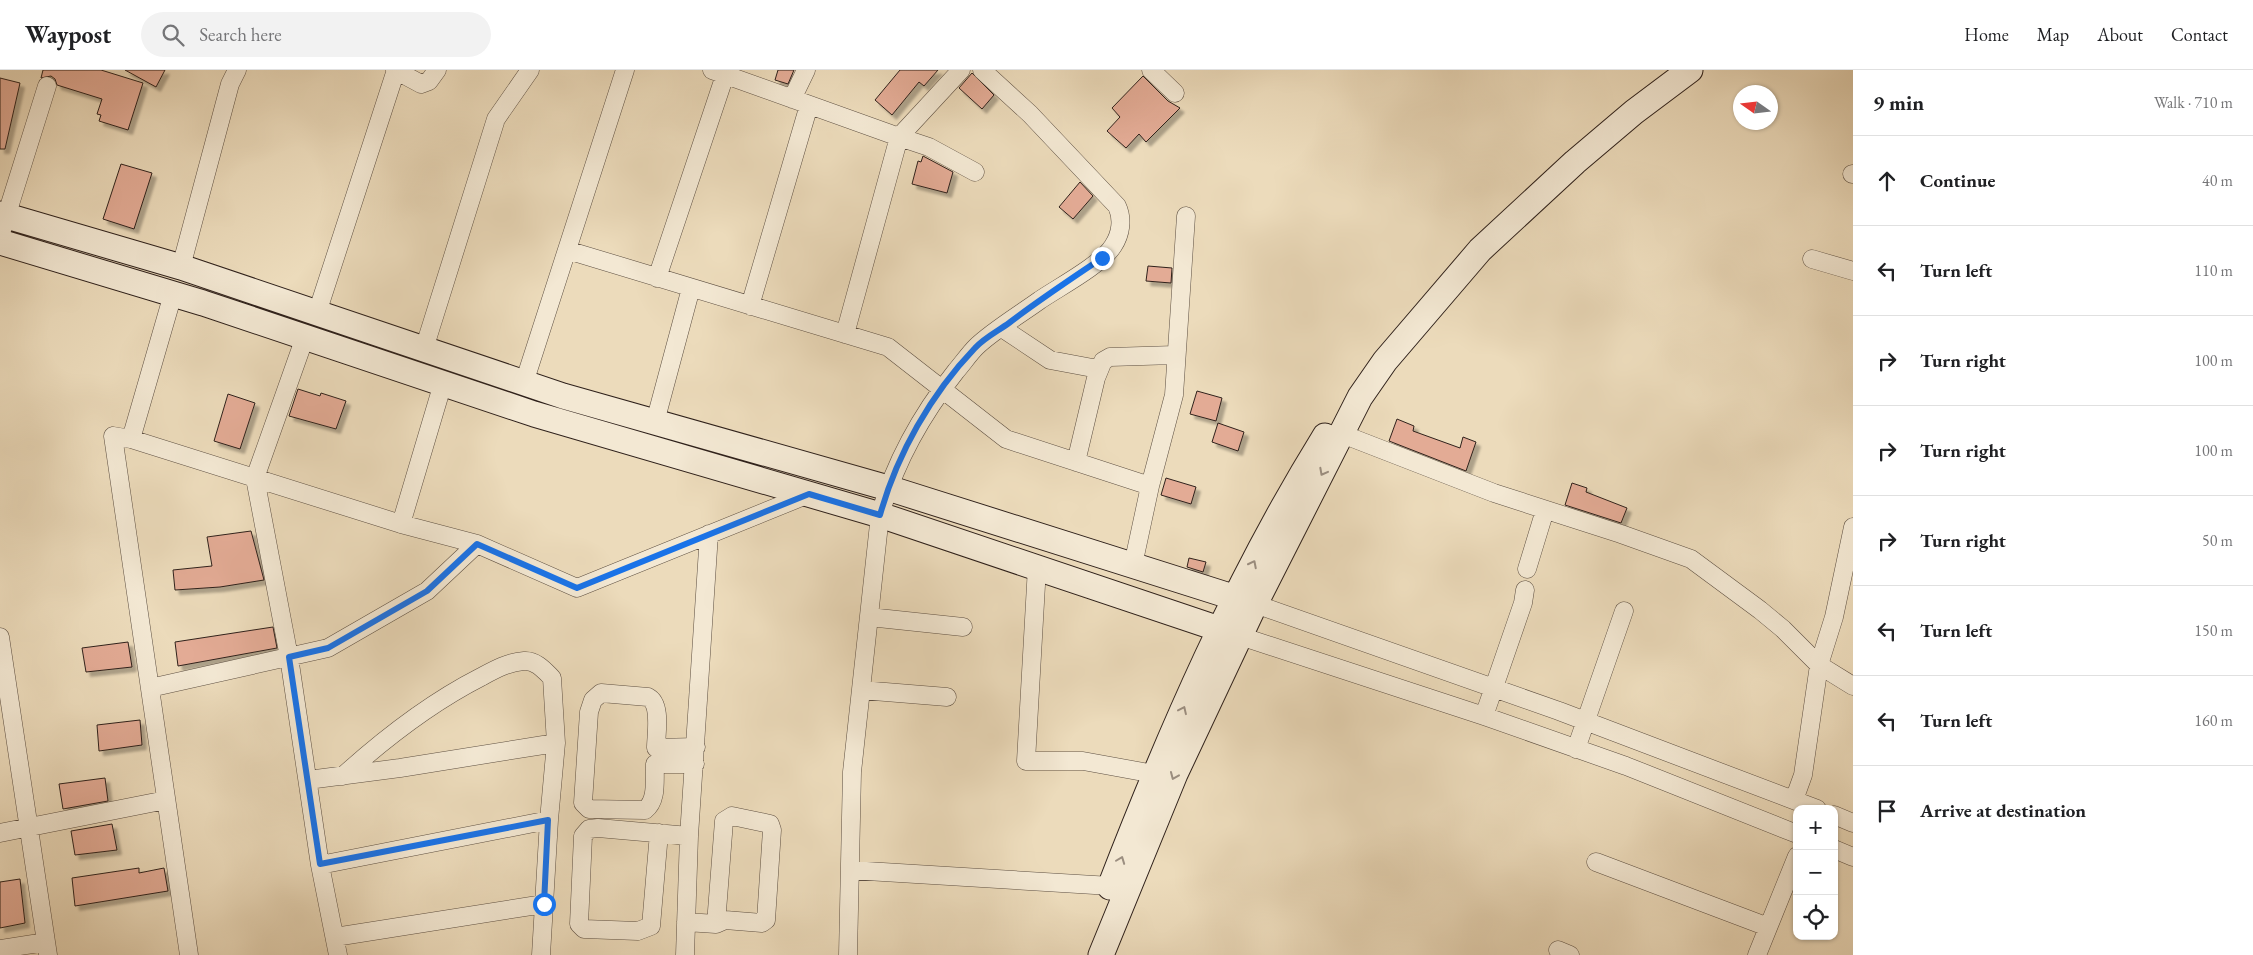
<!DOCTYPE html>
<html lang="en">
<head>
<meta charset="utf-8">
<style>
	body { margin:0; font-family:"EB Garamond",serif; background:#f2f2f2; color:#202124 }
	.controls { position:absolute; right:15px; bottom:15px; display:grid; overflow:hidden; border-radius:10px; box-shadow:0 1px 4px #0004 }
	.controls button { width:45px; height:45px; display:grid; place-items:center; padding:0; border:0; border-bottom:1px solid #e0e0e0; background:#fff; color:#202124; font:25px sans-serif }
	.compass { position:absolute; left:1733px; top:15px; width:45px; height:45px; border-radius:50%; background:#fff; box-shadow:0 1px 4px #0004; rotate:284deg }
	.stop { position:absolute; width:15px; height:15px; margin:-11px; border:4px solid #1a73e8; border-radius:50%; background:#fff }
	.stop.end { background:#1a73e8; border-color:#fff; box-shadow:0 1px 5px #0008 }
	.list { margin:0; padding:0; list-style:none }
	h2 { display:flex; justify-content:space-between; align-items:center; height:65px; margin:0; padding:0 20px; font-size:21px }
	h2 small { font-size:16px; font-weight:400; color:#757577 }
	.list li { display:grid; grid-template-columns:32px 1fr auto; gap:15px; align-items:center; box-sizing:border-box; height:90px; padding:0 20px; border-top:1px solid #e0e0e0 }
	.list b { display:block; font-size:19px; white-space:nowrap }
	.list em { font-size:16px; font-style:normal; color:#757577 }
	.icon { flex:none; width:28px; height:28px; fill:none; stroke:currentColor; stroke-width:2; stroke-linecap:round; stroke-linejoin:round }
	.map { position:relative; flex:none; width:1853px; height:885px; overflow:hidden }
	header { display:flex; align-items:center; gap:30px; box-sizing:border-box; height:70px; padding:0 25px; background:#fff; border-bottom:1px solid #e0e0e0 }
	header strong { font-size:24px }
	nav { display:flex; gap:28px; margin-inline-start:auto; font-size:18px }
	.search { width:350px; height:45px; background:#f2f2f2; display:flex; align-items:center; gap:12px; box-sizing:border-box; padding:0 18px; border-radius:28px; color:#757577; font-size:19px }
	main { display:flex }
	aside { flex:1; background:#fff }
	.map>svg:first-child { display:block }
</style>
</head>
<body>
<header>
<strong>Waypost</strong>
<div class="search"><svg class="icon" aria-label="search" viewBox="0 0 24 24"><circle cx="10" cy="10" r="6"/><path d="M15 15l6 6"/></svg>Search here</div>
<nav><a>Home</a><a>Map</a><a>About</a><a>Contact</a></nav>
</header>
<main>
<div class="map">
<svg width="1853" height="885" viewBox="0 0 1853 885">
	<defs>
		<filter id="shadow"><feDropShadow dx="4.5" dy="4.5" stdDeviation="1" flood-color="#0004"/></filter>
	</defs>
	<rect width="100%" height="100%" fill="#ecdbbb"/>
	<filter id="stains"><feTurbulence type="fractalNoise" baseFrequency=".004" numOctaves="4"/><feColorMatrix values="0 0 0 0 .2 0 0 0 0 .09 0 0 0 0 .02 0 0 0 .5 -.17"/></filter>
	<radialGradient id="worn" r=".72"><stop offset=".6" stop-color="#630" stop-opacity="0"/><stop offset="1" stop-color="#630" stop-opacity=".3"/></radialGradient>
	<path fill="#e3ab95" stroke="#2f211b" filter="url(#shadow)" d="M 43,0 L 101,0 L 143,13 L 128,60 L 99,51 L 101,45 L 97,44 L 102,29 L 57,15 L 55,9 L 51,6 L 41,8 Z
		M 125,0 L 165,0 L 156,17 Z
		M 778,0 L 794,0 L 788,14 L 775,10 Z
		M 900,0 L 938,0 L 924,16 L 919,12 L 892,45 L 875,30 Z
		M 972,3 L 994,25 L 982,39 L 959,18 Z
		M 1143,6 L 1168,31 L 1180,38 L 1146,72 L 1139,64 L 1126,78 L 1107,61 L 1120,47 L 1112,38 Z
		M 0,8 L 20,13 L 5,79 L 0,79 Z
		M 923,86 L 953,102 L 947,123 L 912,114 L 918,91 L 921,92 Z
		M 121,94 L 152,103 L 134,159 L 103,149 Z
		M 1080,112 L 1093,126 L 1073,149 L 1059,137 Z
		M 1148,196 L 1172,198 L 1171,213 L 1146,211 Z
		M 298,319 L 320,326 L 321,323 L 346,331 L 336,359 L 289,346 Z
		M 1197,321 L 1222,328 L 1216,351 L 1190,344 Z
		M 228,324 L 255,333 L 240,379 L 214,371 Z
		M 1397,349 L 1414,356 L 1413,361 L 1460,378 L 1463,367 L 1476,372 L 1466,401 L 1389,371 Z
		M 1218,353 L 1244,362 L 1238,381 L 1212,372 Z
		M 1166,408 L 1196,417 L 1191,434 L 1161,425 Z
		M 1572,413 L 1587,418 L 1586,422 L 1627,438 L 1621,453 L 1565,435 Z
		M 251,461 L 264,510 L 220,517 L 175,520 L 173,500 L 212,496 L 207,467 Z
		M 1189,488 L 1206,492 L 1203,502 L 1187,497 Z
		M 273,557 L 277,578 L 178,596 L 175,572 Z
		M 128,572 L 132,597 L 86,602 L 82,578 Z
		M 140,650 L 142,675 L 99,681 L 97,655 Z
		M 105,708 L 108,731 L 63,739 L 59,714 Z
		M 112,754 L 117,780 L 75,785 L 71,761 Z
		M 139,798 L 139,803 L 164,798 L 168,821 L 75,836 L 72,808 Z
		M 20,809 L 25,853 L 0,858 L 0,812 Z"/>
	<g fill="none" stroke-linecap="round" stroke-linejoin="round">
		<defs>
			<path id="street" d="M 395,0 L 421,14 L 429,11 L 437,0
				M 712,0 L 899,67 L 961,0
				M 1151,0 L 1175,23
				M 792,29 L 806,0
				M 1852,104 L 1853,104
				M 0,166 L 47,16
				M 567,180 L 888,277 L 1006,369 L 1150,416
				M 1812,189 L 1853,201
				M 181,197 L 230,14 L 237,0
				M 657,208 L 725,5
				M 750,236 L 809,35
				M 317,243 L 396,0
				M 1002,258 L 1050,290 L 1098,299
				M 845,264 L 899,67 L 929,77 L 975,102
				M 305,267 L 255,408 L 289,587 L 320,795 L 338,885
				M 424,279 L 496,49 L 530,0
				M 524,313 L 625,0
				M 655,352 L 691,218
				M 1342,364 L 1494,423 L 1621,464 L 1691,489 L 1760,540 L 1783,559 L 1819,595 L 1853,616
				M 131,369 L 173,224
				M 1076,392 L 1096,308 L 1103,291 L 1110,287 L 1175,285
				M 401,454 L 443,313
				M 1133,495 L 1150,416 L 1174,325 L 1186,146
				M 1037,497 L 1026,691 L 1083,691 L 1154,704
				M 1527,499 L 1545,440
				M 1255,534 L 1559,641 L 1817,739
				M 869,547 L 963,557
				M 1240,566 L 1484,646 L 1626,696 L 1797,764
				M 0,567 L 48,885
				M 150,618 L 328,578 L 427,521 L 477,474
				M 861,620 L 947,627
				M 1484,646 L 1523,533 L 1525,520
				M 1576,679 L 1624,541
				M 695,694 L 655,694 C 654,709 658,730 645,740 L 589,739 L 583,733 L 589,642 L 593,630 L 601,623 L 648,627 C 662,634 656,664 656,678 L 696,677
				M 343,706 C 385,668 430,633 481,607 C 494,600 508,592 524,591 C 536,590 545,601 552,608 L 556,673 L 549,750 L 541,885
				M 308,710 L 400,698 L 556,673
				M 1794,730 L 1803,705 L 1819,595 L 1834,547 L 1853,457
				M 1834,745 L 1853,753
				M 0,763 L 166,730
				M 659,763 L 651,856 L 638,861 L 584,859 L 579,854 L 583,766 L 589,759 L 598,758 L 689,766
				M 1834,779 L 1853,787
				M 1596,792 L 1768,857
				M 320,795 L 549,750
				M 850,800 L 1111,816
				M 686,852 L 716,854 L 725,850 L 762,853 L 766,850 L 772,760 L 770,754 L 732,746 L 724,751 L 716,854
				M 335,867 L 544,834
				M 0,879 L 46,872
				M 1558,880 L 1570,885
				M 189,885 L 113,366 L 131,369 L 401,454 L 477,474 L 577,518 L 809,424
				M 685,885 L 689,766 L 709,464
				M 848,885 L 852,702 L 880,445 C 895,391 922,344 956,301 C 963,293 969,284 976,277 C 991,262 1022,243 1040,230 C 1059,217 1101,195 1113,176 C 1121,164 1123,149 1117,136 L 1030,44 L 982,0
				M 1757,885 L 1797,786"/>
			<path id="secondary" d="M 0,144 L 181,197 L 563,326 L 888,418 L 1255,534
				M 0,172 L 203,233 L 534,344 L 880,445 L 1240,566
				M 1110,817 C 1170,662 1237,508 1325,366
				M 1101,885 L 1175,704 L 1255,534 L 1360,327 L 1385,291 L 1480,180 L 1575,92 L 1634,42 L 1690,0"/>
		</defs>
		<use href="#street" stroke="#5e5043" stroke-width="19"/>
		<use href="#secondary" stroke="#2f211b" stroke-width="27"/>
		<use href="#street" stroke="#f3e8d3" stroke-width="18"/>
		<use href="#secondary" stroke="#f3e8d3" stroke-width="25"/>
	</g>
	<defs><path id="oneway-chevron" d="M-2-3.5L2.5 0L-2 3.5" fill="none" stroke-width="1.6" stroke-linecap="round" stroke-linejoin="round" transform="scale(1.25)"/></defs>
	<g stroke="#9b8e80">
		<use href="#oneway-chevron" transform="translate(1323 402) rotate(118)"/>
		<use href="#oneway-chevron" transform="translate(1253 494) rotate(-63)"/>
		<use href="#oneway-chevron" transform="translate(1183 640) rotate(-65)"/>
		<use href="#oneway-chevron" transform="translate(1174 706) rotate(113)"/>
		<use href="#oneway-chevron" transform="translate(1121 790) rotate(-69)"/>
	</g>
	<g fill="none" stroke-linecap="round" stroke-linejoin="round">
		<path stroke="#1a73e8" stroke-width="6" d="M 544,834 L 548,750 L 320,794 L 289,587 L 328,578 L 427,521 L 477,474 L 577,518 L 809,424 L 880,445 C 897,384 931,324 975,278 C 984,268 998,261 1009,253 C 1039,230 1071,209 1102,188"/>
	</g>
	<rect width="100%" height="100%" filter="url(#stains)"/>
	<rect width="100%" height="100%" fill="url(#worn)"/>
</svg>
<div class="controls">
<button>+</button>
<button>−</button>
<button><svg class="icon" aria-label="locate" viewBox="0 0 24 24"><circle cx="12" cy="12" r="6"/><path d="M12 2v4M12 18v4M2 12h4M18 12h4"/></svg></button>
</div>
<svg class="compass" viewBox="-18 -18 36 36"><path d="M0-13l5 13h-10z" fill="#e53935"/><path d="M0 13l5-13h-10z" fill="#757577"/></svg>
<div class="stop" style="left:544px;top:834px"></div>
<div class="stop end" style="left:1102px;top:188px"></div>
</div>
<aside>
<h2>9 min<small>Walk · 710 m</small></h2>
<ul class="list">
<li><svg class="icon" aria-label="ahead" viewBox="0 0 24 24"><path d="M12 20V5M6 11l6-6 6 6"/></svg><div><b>Continue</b></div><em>40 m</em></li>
<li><svg class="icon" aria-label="left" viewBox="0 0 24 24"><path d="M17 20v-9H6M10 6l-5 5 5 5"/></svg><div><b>Turn left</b></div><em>110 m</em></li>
<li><svg class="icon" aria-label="right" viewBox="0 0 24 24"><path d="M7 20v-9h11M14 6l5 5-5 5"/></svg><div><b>Turn right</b></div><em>100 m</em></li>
<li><svg class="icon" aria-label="right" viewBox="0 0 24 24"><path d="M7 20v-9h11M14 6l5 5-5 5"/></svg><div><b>Turn right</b></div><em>100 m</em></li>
<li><svg class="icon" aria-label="right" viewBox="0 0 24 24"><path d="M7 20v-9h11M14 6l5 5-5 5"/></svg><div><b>Turn right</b></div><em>50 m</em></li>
<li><svg class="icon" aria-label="left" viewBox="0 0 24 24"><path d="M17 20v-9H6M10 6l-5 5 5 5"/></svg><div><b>Turn left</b></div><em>150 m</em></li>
<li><svg class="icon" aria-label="left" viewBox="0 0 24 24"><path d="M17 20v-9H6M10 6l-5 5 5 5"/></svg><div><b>Turn left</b></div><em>160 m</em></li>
<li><svg class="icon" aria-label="arrive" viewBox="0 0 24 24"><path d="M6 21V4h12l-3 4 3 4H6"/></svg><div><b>Arrive at destination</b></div></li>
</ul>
</aside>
</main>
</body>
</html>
